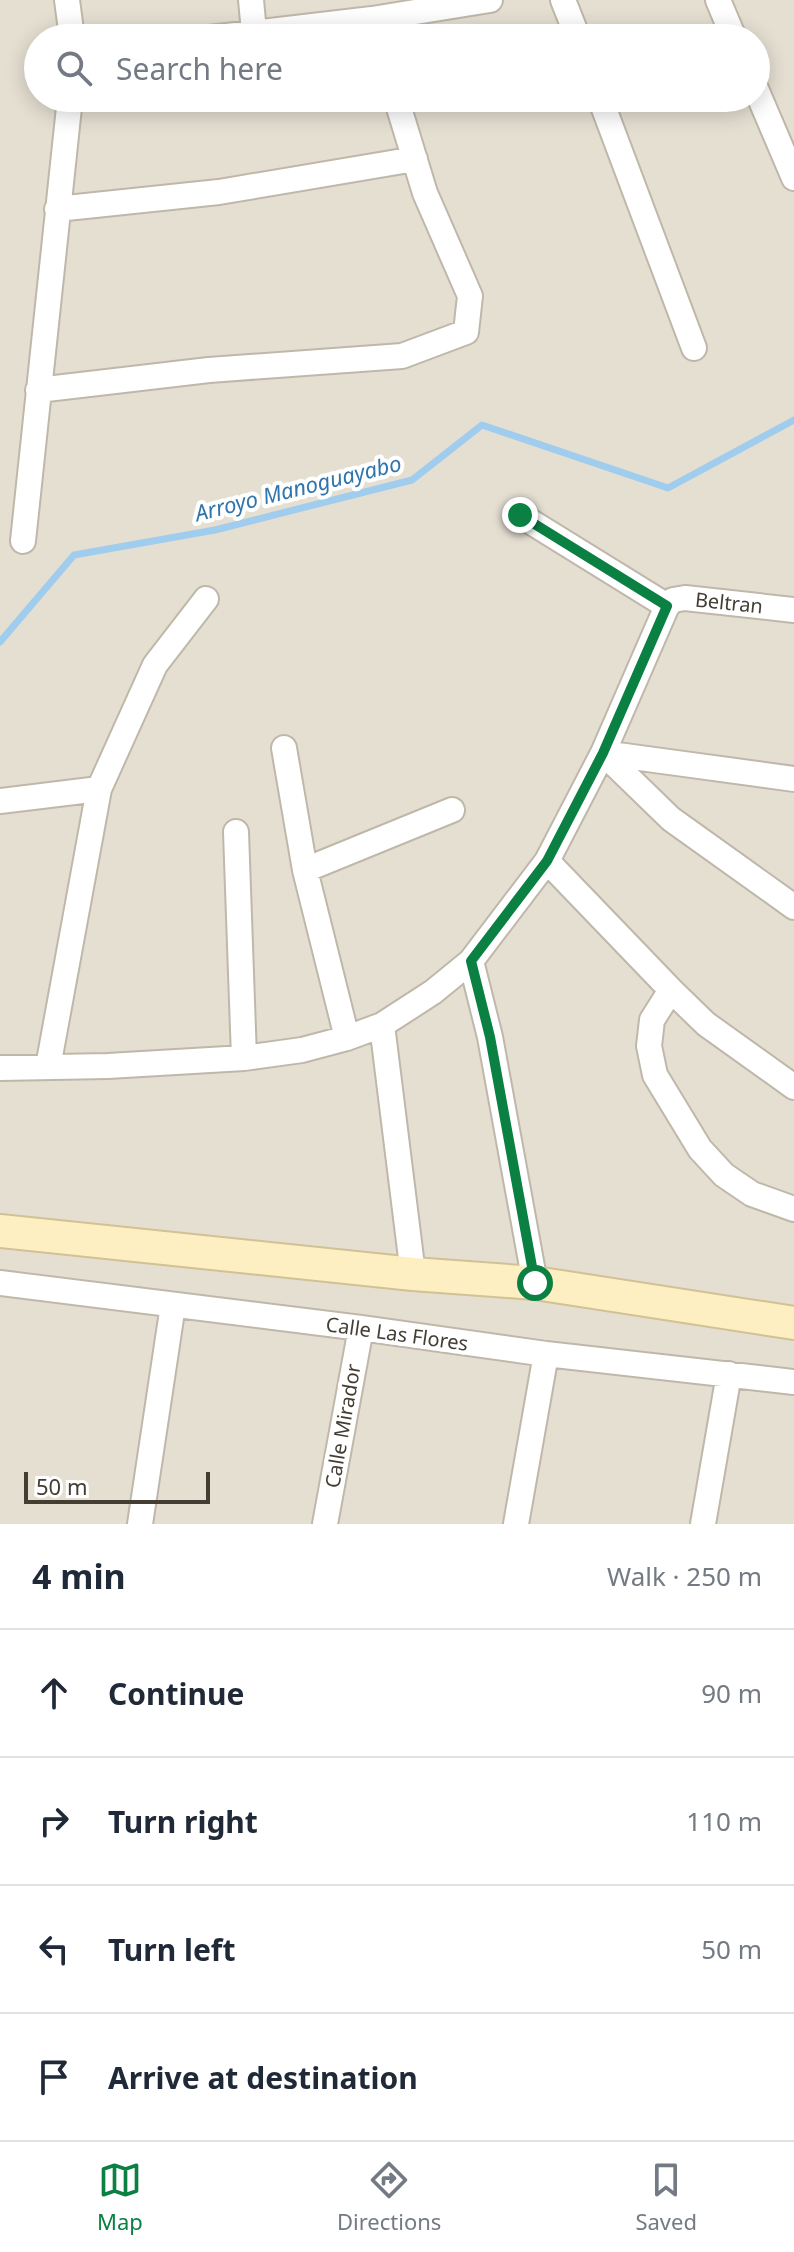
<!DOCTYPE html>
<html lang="en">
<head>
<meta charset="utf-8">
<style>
	body { margin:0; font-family:"Noto Sans",sans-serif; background:#f2f2f3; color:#1f2937 }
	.scale { position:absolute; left:24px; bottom:20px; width:186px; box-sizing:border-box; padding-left:8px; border:4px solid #433d34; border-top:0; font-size:22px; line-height:28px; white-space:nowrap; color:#433d34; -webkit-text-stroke:6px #fff; paint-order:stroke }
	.stop { position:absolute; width:24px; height:24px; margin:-18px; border:6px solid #0b8043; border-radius:50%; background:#fff }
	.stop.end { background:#0b8043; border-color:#fff; box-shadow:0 2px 8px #0008 }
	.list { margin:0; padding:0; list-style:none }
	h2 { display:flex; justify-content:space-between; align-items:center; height:104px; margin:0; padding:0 32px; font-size:34px }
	h2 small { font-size:26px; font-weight:400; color:#747a83 }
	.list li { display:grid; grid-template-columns:52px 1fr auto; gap:24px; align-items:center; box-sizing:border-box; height:128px; padding:0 32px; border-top:2px solid #e0e1e3 }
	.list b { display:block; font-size:30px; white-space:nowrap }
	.list em { font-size:26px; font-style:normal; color:#747a83 }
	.icon { flex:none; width:44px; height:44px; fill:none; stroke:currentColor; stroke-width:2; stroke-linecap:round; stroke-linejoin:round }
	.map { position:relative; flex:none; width:794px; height:1524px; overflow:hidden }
	.search { position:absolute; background:#fff; box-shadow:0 4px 20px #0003; left:24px; right:24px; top:24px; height:88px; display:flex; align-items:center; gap:20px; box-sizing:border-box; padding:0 28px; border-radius:44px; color:#747a83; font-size:30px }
	.sheet { height:616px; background:#fff }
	nav { display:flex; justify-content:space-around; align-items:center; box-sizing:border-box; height:112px; border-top:2px solid #e0e1e3; background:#fff; font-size:22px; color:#747a83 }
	nav a { display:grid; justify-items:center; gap:4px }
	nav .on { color:#0b8043 }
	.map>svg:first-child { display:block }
</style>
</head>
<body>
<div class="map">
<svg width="794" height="1524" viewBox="0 0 794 1524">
	<rect width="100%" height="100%" fill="#f1ede4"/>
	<path fill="#e5dfd2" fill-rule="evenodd" d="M 0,0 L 794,0 L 794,1524 L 0,1524 ZM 38,38 L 756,38 L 756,98 L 38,98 Z"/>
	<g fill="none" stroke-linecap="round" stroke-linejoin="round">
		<path stroke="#a0cdee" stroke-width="7" d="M 0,642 L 74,555 L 215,530 L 412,480 L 482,425 L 668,488 L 794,420"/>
		<defs>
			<path id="street" d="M 67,0 L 72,38
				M 251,0 L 254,32
				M 563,0 L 578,38
				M 718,0 L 734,38
				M 209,38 L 372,19 L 490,0
				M 756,89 L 794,178
				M 600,98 L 694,348
				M 57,209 L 219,192 L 415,159
				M 38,390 L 209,370 L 402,356 L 466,332 L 470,296 L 425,193 L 396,98
				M 520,515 L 667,606
				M 23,541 L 70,98
				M 667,606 L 673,600 L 685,598 L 794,610
				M 284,748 L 305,870 L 347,1038
				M 603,753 L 671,819 L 794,907
				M 603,753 L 794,779
				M 0,801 L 99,789
				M 236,832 L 244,1058
				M 547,861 L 671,990 L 706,1024 L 794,1087
				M 305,870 L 452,810
				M 471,961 L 490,1037 L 535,1283
				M 671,990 L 652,1020 L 649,1046 L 655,1075 L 700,1149 L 724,1175 L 752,1194 L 794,1209
				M 382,1025 L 413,1274
				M 48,1067 L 99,789 L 155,665 L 206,599
				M 0,1068 L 108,1066 L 244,1058 L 302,1050 L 347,1038 L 382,1025 L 433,992 L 471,961 L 547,861 L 603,753 L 667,606
				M 0,1283 L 361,1328 L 546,1354 L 794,1382
				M 140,1524 L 173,1305
				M 325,1524 L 361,1328
				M 516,1524 L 546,1354
				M 703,1524 L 729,1374"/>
			<path id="secondary" d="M 0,1231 L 413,1274 L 535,1283 L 794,1323"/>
		</defs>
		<use href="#street" stroke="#bfb8aa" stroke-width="28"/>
		<use href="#secondary" stroke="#d1c194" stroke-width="36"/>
		<use href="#street" stroke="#fff" stroke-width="24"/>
		<use href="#secondary" stroke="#fdefc2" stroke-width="32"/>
	</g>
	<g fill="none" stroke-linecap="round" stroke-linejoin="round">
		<path stroke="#0b8043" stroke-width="10" d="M 520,515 L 667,606 L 603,753 L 547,861 L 471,961 L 490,1037 L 535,1283"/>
	</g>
	<g text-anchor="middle" stroke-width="8" stroke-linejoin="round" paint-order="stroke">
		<g font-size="20" fill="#433d34" stroke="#fff">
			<text transform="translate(729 603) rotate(6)" y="7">Beltran</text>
			<text transform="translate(397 1334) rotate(8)" y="7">Calle Las Flores</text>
			<text transform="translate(343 1426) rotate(-80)" y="7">Calle Mirador</text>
		</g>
		<g font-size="22" font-style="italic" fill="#3076ac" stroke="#fff">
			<text transform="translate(298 488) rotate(-14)" y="8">Arroyo Manoguayabo</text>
		</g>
	</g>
</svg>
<div class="scale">50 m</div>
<div class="stop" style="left:535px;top:1283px"></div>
<div class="stop end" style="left:520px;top:515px"></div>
<div class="search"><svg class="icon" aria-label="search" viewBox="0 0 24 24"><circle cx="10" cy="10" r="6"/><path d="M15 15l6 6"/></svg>Search here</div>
</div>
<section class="sheet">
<h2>4 min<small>Walk · 250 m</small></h2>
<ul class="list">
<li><svg class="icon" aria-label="ahead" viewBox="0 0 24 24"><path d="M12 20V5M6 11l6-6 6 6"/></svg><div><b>Continue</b></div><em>90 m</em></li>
<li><svg class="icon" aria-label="right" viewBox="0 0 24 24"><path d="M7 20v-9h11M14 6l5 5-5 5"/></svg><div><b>Turn right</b></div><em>110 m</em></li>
<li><svg class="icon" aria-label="left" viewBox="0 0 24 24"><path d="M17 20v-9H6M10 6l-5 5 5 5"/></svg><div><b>Turn left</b></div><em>50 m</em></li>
<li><svg class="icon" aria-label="arrive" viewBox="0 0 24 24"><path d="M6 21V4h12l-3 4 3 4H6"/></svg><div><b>Arrive at destination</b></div></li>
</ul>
</section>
<nav>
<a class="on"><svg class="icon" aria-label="map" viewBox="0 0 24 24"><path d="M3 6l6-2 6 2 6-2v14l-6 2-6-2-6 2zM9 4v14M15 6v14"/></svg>Map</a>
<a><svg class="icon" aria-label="directions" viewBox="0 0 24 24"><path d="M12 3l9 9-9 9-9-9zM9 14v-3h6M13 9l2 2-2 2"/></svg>Directions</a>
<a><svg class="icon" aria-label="saved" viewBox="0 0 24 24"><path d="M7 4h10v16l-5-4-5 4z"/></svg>Saved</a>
</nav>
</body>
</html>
